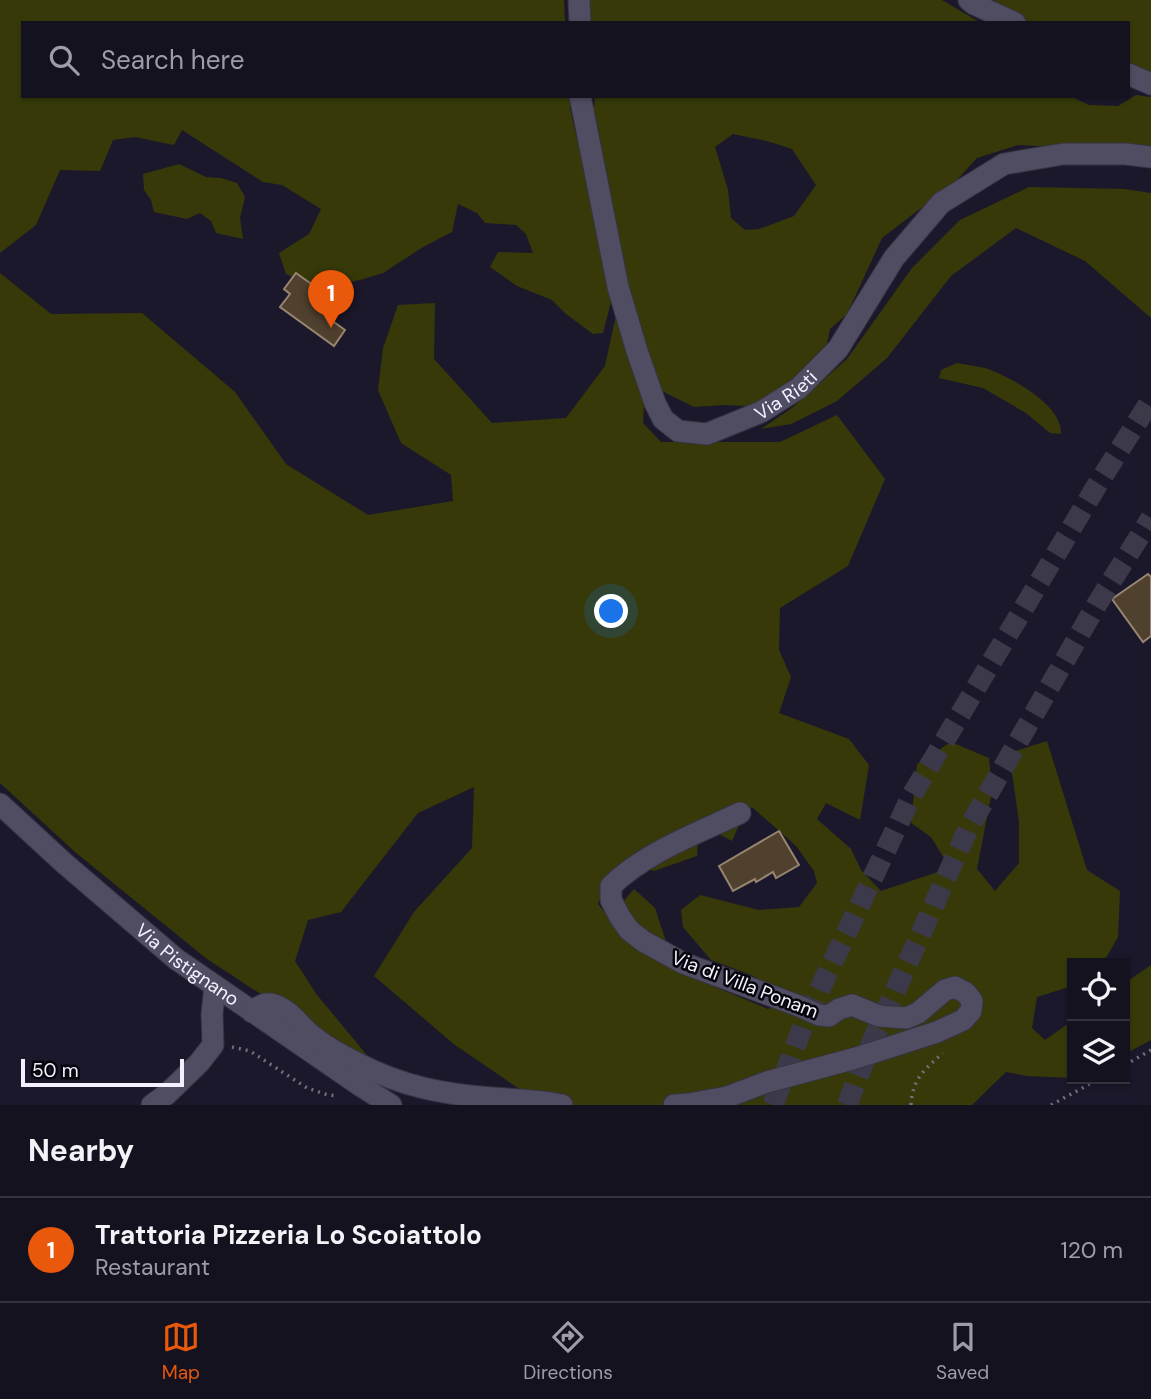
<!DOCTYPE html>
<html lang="en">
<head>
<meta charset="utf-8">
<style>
	body { margin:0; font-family:"DM Sans",sans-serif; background:#22202d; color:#f1f3f6 }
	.controls { position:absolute; right:21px; bottom:21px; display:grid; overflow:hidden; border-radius:0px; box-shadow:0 2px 5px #0004 }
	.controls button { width:63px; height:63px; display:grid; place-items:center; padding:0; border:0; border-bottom:2px solid #34323e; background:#151220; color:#f1f3f6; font:35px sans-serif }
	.scale { position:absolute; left:21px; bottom:18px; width:163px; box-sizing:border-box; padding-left:7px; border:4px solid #f3f1ff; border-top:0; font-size:19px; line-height:24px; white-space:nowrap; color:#f3f1ff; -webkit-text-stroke:5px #06050c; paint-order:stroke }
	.you { position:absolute; left:612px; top:612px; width:24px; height:24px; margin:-18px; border:5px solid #fff; border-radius:50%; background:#1a73e8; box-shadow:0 0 0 10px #1a73e833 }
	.badge { display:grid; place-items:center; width:46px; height:46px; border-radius:50%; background:#ea580c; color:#fff; font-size:23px; font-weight:700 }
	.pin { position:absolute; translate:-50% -58px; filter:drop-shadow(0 2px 4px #0008) }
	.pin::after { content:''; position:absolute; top:37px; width:24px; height:21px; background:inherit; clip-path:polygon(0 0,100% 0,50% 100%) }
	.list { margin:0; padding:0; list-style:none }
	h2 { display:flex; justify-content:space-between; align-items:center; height:91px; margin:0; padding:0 28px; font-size:30px }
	h2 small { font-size:23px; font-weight:400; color:#9d9ea5 }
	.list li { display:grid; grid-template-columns:46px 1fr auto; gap:21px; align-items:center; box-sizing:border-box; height:105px; padding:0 28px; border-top:2px solid #34323e }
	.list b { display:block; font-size:26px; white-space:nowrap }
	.list p { margin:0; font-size:23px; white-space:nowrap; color:#9d9ea5 }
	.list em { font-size:23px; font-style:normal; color:#9d9ea5 }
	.icon { flex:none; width:38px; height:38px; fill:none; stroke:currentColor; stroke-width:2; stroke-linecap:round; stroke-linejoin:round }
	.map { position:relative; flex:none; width:1151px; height:1105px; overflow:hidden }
	.search { position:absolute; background:#151220; box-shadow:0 2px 5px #0004; left:21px; right:21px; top:21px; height:77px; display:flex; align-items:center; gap:18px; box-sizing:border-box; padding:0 24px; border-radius:0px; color:#9d9ea5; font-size:26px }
	.sheet { height:196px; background:#151220 }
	nav { display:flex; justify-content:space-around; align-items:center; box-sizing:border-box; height:98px; border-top:2px solid #34323e; background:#151220; font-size:19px; color:#9d9ea5 }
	nav a { display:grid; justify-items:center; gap:4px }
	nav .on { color:#ea580c }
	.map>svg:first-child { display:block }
</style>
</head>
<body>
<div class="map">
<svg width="1151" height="1105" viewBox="0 0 1151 1105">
	<rect width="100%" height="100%" fill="#1c182b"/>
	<path fill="#373a08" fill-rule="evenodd" d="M 0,0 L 564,0 L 565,23 L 23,23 L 23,96 L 570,96 L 570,108 L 576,135 L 615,286 L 603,333 L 593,334 L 566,314 L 552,300 L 517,286 L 490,267 L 498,252 L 533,253 L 526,234 L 516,225 L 485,223 L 477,213 L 458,204 L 452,232 L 423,247 L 383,273 L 360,280 L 319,288 L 286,274 L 279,253 L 309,234 L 321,209 L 282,185 L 263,182 L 182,130 L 174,145 L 135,137 L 113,140 L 100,171 L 60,170 L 36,225 L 0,253 Z
		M 588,0 L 942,0 L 981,23 L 588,23 Z
		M 994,0 L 1151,0 L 1151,77 L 1128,67 L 1128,23 L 1030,23 L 1011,14 Z
		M 1136,95 L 1151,97 L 1151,151 L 1018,145 L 977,158 L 955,182 L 882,238 L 847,314 L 830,329 L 826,348 L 809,367 L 752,408 L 747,406 L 724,405 L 694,407 L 658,389 L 640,332 L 592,130 L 595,96 L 1073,96 L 1074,98 L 1089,105 L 1118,106 ZM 733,134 L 767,141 L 792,149 L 816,185 L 794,216 L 759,229 L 745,230 L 731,218 L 728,190 L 715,147 Z
		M 179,164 L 206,177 L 221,178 L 237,183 L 245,197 L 240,218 L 243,239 L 216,233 L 211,221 L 200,213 L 187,219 L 154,212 L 151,200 L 144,190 L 143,174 Z
		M 1029,187 L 1124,189 L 1151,193 L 1151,318 L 1085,261 L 1016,228 L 951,276 L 887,358 L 837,401 L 791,424 L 761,429 L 792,408 L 847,359 L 912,268 L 960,220 Z
		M 0,273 L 51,314 L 142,313 L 235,392 L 286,464 L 368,515 L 453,501 L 451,475 L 401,443 L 378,390 L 383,348 L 398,305 L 435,303 L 434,359 L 492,423 L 566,418 L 605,366 L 618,306 L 645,386 L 643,423 L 661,442 L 780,442 L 837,415 L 885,479 L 848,566 L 780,608 L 779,650 L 791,677 L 779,713 L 849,739 L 869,765 L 860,820 L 826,803 L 817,819 L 851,849 L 861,870 L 881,891 L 950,868 L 931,837 L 911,823 L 917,764 L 951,742 L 989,758 L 992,791 L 977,869 L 995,891 L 1019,863 L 1019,821 L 1009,753 L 1047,741 L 1087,870 L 1120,891 L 1118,937 L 1103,963 L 1072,963 L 1072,986 L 1037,997 L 1032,1028 L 1045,1040 L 1072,1021 L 1072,1078 L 1027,1076 L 1006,1072 L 972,1105 L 543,1105 L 455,1045 L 374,976 L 414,912 L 472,848 L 474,787 L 418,813 L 341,912 L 308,920 L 295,961 L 317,995 L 366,1054 L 376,1081 L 270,1000 L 207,959 L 75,852 L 0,783 ZM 752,807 L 796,846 L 814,871 L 817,883 L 799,907 L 759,910 L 700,895 L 681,910 L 683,927 L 711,960 L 751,975 L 783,991 L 784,1003 L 768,1009 L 703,982 L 673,963 L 655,908 L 634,889 L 615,911 L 606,914 L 598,904 L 605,883 L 625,862 L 654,871 L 697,856 L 698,840 L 719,834 L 732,841 L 740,823 Z
		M 957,363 C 966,365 976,366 985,368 C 1009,376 1063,405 1061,434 L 1050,433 L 1026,413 L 983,388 L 939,378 L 941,370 Z
		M 1151,965 L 1151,1040 L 1125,1054 L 1125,983 Z"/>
	<path fill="#50402e" stroke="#978571" stroke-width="2" d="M 296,273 L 324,293 L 321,297 L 334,307 L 327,317 L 345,330 L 334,346 L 280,307 L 290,294 L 284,289 Z
		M 1148,574 L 1151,577 L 1151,636 L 1143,642 L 1112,599 Z
		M 779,831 L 799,865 L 776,878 L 773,872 L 756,882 L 755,879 L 733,891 L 719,866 Z"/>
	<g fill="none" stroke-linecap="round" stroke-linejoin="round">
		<path stroke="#3c394b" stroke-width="21" stroke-dasharray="21 10" stroke-linecap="butt" d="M 773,1105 L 806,1018 L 912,795 L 1096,487 L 1151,400
			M 847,1105 L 871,1044 L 968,829 L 1097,604 L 1151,518"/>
		<defs>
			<g id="minor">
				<path d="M 579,0 L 580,23"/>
				<path d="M 969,0 L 974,4 L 1015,23"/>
				<path d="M 1128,74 L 1151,84"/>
				<path id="s1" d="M 580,96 L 618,287 L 637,351 L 655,403 L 663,419 L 678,431 L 707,434 L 761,412 L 799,388 L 838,349 L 894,258 L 941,203 L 1004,164 L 1063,154 L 1126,154 L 1151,157"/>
				<path id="s2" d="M 0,804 L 64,863 L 176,959 L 361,1086 L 391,1105"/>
				<path d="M 252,1012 C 259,1007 263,1003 271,1004 C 287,1007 298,1023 309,1033 C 323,1045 342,1056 359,1064 C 404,1087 443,1094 493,1098 C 516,1100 539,1100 562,1105"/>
				<path d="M 152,1105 L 167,1094 L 199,1063 L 213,1045 L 212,1014 L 215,986"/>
				<path d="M 674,1105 L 689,1104 L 727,1097 L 767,1082 L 856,1058 L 937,1032 L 963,1020 L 971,1011 L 972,1001 L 966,993 L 955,987 L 945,990 L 918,1013 L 906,1018 L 879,1016 L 852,1005 L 839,1009 L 829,1016 L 819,1015 L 799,1006 L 683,963 L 643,941 L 629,930 L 620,917 L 611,900 L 611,886 C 644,853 698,833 740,813"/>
			</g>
		</defs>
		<use href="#minor" stroke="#363342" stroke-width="23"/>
		<path stroke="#736f80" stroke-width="3.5" stroke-dasharray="2 5" stroke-linecap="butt" d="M 232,1047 L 250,1051 L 307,1088 L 328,1095 L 338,1096
			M 1125,1065 L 1151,1050
			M 911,1105 C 912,1079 925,1069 943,1053
			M 1051,1105 L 1099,1079"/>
		<use href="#minor" stroke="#504d63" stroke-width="21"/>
	</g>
	<g text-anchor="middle" stroke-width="5" stroke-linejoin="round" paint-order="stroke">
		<g font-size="19" fill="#f3f1ff" stroke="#06050c">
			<text dy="7" stroke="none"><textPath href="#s1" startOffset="471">Via Rieti</textPath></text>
			<text dy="7" stroke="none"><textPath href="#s2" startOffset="247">Via Pistignano</textPath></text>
			<text transform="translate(745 984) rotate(21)" y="7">Via di Villa Ponam</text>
		</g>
	</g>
</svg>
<div class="controls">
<button><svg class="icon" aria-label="locate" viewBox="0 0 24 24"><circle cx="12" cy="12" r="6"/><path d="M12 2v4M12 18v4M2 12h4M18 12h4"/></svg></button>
<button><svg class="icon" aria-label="layers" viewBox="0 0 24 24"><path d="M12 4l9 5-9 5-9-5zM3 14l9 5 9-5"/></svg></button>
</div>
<div class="scale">50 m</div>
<div class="you"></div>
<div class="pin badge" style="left:331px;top:328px">1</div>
<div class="search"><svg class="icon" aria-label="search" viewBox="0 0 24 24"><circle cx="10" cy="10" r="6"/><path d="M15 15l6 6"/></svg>Search here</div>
</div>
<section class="sheet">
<h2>Nearby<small></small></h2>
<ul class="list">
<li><span class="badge">1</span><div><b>Trattoria Pizzeria Lo Scoiattolo</b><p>Restaurant</p></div><em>120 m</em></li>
</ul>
</section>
<nav>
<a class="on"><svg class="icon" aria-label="map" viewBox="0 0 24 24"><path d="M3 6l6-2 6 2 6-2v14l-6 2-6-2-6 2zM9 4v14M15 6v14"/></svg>Map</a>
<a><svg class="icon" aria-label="directions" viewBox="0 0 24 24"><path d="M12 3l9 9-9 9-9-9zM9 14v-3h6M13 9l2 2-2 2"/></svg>Directions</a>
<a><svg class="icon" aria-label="saved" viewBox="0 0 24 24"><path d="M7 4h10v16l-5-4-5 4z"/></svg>Saved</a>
</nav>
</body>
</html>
